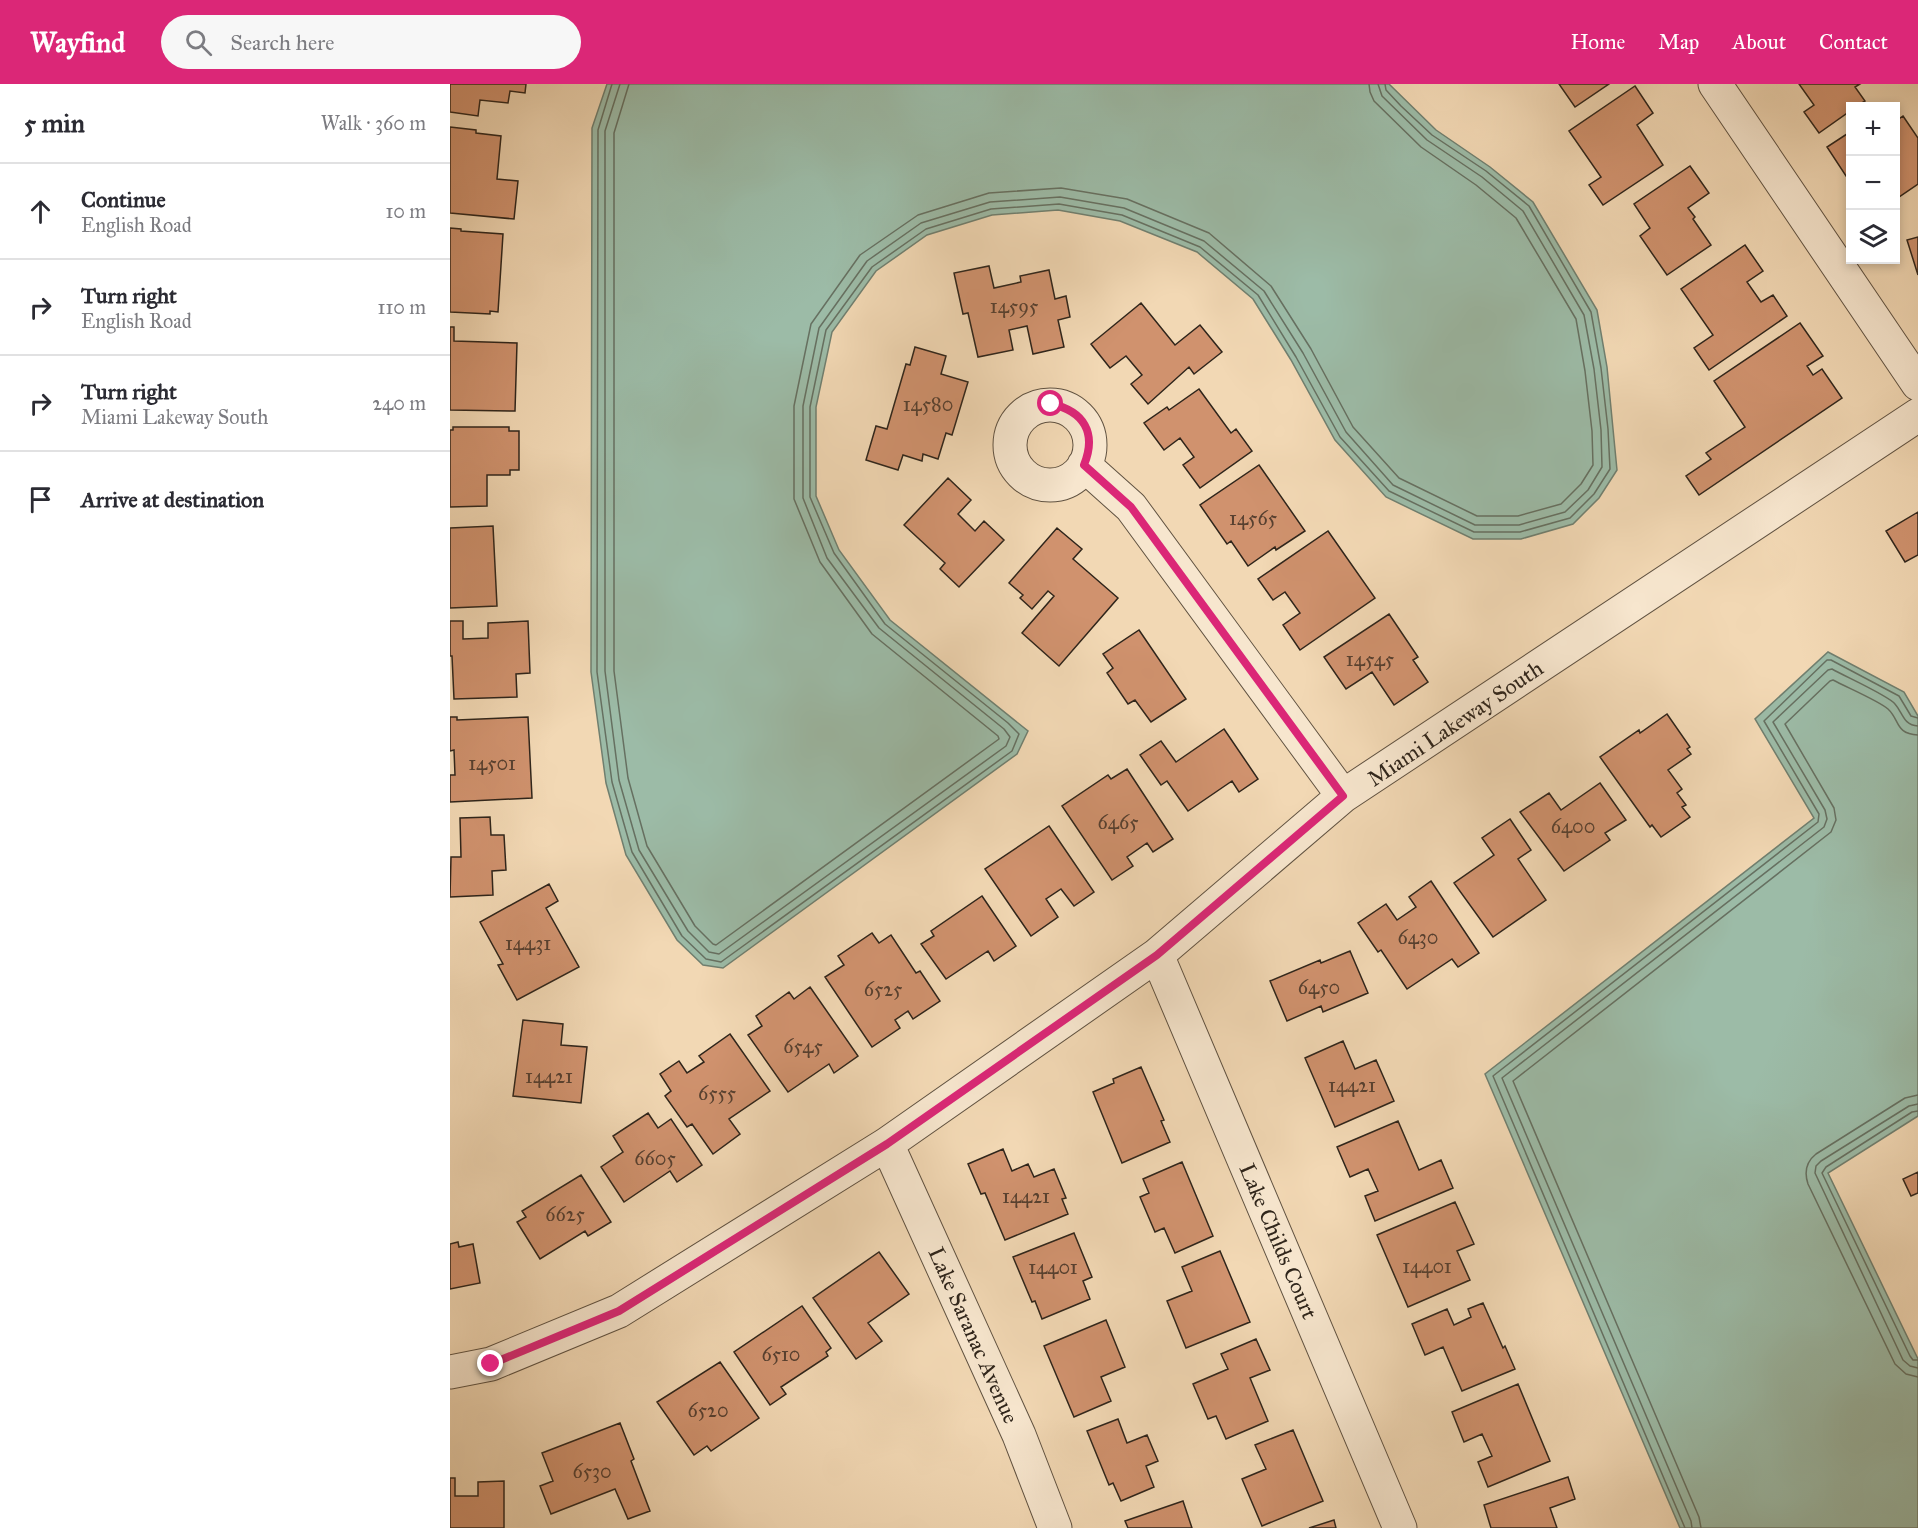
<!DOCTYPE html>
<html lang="en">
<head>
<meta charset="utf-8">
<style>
	body { margin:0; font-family:"IM FELL Great Primer",serif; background:#f7f7f7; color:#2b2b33 }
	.controls { position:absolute; right:18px; top:18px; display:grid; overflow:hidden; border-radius:0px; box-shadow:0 3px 9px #0003 }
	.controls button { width:54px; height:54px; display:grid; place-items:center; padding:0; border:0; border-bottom:2px solid #e1e1e2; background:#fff; color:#2b2b33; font:30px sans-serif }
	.stop { position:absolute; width:18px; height:18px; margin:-14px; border:4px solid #db2777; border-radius:50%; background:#fff }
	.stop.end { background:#db2777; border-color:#fff; box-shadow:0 2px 6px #0008 }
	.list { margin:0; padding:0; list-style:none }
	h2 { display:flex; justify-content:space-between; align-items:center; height:78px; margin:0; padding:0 24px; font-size:26px }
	h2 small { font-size:20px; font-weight:400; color:#7c7c81 }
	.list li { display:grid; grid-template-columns:39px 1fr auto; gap:18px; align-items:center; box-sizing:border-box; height:96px; padding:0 24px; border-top:2px solid #e1e1e2 }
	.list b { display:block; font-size:22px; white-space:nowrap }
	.list p { margin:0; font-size:20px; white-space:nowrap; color:#7c7c81 }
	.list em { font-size:20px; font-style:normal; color:#7c7c81 }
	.icon { flex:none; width:33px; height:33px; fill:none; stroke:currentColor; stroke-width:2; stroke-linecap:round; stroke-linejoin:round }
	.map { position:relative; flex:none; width:1468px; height:1444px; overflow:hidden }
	header { display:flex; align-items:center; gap:36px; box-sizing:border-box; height:84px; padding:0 30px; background:#db2777; color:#fff }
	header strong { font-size:28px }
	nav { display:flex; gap:33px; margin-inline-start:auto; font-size:21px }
	.search { width:420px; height:54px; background:#f7f7f7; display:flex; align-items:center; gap:15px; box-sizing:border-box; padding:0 21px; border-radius:33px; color:#7c7c81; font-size:22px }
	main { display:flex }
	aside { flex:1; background:#fff }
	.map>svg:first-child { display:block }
</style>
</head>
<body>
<header>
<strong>Wayfind</strong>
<div class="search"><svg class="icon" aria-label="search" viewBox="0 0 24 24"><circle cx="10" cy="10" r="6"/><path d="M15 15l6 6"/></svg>Search here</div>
<nav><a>Home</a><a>Map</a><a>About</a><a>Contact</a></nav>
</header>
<main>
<aside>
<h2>5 min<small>Walk · 360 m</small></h2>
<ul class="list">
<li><svg class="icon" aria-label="ahead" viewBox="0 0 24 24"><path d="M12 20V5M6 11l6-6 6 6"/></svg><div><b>Continue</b><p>English Road</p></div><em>10 m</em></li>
<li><svg class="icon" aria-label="right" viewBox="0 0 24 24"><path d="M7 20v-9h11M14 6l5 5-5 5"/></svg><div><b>Turn right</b><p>English Road</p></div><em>110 m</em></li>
<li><svg class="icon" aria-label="right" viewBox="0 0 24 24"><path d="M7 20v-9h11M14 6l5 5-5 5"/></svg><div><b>Turn right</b><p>Miami Lakeway South</p></div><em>240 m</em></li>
<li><svg class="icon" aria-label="arrive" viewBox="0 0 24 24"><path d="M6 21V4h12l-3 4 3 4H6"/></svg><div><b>Arrive at destination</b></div></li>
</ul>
</aside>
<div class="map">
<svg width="1468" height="1444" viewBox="0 0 1468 1444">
	<rect width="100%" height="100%" fill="#f2d8b4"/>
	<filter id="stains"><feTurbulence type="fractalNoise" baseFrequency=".00333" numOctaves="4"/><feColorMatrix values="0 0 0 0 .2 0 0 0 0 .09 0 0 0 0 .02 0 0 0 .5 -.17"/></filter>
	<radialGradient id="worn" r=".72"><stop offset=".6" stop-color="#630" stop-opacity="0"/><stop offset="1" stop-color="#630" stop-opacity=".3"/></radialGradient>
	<path fill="#9cbba7" stroke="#707f6f" stroke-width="1.5" d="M 157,0 L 939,0 L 986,46 L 1040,83 L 1083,118 L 1147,226 L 1157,283 L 1167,386 L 1149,414 L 1123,440 L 1071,455 L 1023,455 L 936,413 L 885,356 L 841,276 L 803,215 L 747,168 L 670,137 L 608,126 L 542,131 L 477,151 L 426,187 L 382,248 L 366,323 L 366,412 L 389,466 L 440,536 L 578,647 L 567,670 L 273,884 L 253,881 L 227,856 L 176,771 L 156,699 L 141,588 L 142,44 Z
		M 1378,568 L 1454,608 L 1468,632 L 1468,1032 L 1378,1089 L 1468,1275 L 1468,1444 L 1230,1444 L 1035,990 L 1364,734 L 1305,635 Z"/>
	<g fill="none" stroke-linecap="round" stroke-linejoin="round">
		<path stroke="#667061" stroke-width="1.5" d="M 162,0 L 148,46 L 147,588 L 162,698 L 182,768 L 232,852 L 256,875 L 271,878 L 562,667 L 569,650 L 558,639 L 435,540 L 384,469 L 360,413 L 360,323 L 376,246 L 422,183 L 476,145 L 541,125 L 609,120 L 672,131 L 750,163 L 808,211 L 846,273 L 890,353 L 939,407 L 1024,448 L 1070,448 L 1120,434 L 1144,410 L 1160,385 L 1158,345 L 1151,284 L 1141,228 L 1079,122 L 1036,87 L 982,51 L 951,22 L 936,6 L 935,0
			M 170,0 L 155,47 L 155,587 L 169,696 L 189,766 L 238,847 L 259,868 L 269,870 L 556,662 L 560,653 L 554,645 L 429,544 L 377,474 L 353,414 L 353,322 L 369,244 L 417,177 L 471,139 L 540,118 L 610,113 L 674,124 L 754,157 L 814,207 L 853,269 L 896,348 L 943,401 L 1025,441 L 1069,441 L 1115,428 L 1138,406 L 1152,383 L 1151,346 L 1144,285 L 1134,231 L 1073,127 L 1032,93 L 977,56 L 932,12 L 928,0
			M 179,0 L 164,49 L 164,587 L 178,694 L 197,762 L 245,842 L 263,860 L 266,861 L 549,655 L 548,652 L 422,550 L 370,478 L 344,415 L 344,322 L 361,240 L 410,171 L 468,131 L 539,109 L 611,104 L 677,115 L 759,149 L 821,202 L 861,265 L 903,343 L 949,394 L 1027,432 L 1068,432 L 1111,420 L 1131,400 L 1143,381 L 1142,347 L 1135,287 L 1126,235 L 1066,134 L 1026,101 L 971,63 L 924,17 L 920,8 L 919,0
			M 1468,1011 L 1455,1014 L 1366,1070 C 1356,1078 1354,1088 1358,1100 L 1445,1280 L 1456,1290 L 1468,1293
			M 1468,1020 L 1459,1022 L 1371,1077 L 1366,1082 L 1365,1089 L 1453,1276 L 1460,1282 L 1468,1284
			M 1468,1027 L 1462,1028 L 1376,1083 L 1372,1089 L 1460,1272 L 1463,1276 L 1468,1276
			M 1235,1444 L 1043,992 L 1368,738 L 1369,730 L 1314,637 L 1377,576 L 1381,576 L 1449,612 L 1461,632 L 1468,634
			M 1242,1444 L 1241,1437 L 1052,994 L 1374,743 L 1377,735 L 1375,726 L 1323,638 L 1378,586 L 1382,585 C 1394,592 1439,612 1445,620 C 1453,629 1453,641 1468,642
			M 1251,1444 L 1249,1433 L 1063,997 L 1381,748 L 1386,736 L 1384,724 L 1335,640 L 1380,597 L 1383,596 C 1396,603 1429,617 1438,625 C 1450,636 1445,650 1468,651"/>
	</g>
	<path fill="#d0926e" stroke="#2f251b" stroke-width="1.5" d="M 0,0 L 76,0 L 75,9 L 60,7 L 58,19 L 30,16 L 28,32 L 0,28 Z
		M 1109,0 L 1159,0 L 1125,23 Z
		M 1349,0 L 1410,0 L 1405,3 L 1415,17 L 1407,22 L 1400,22 L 1400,27 L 1369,49 L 1354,28 L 1364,21 Z
		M 1185,2 L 1203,29 L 1187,41 L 1213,81 L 1153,121 L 1139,101 L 1151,93 L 1119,47 Z
		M 1453,32 L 1468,54 L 1468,100 L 1446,115 L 1446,37 Z
		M 0,43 L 26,46 L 26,49 L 51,52 L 47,95 L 68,97 L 64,135 L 0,129 Z
		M 1400,48 L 1400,89 L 1396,92 L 1377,63 Z
		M 1240,82 L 1259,109 L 1238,124 L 1245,133 L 1243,135 L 1261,161 L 1217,191 L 1190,152 L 1200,144 L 1184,120 Z
		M 0,144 L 11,145 L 11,147 L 53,150 L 48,228 L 40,227 L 40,230 L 0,228 Z
		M 1468,153 L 1468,191 L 1457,156 Z
		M 1295,161 L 1313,187 L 1297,198 L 1311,218 L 1323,211 L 1337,232 L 1259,286 L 1244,264 L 1263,251 L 1231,205 Z
		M 539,182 L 544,204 L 571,198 L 570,192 L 599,186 L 605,215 L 616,212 L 620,233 L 608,236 L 614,263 L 583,270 L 577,242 L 559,246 L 563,266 L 528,273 L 518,229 L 513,230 L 504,189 Z
		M 691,219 L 725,261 L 750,241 L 772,268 L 744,290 L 739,283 L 698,320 L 681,300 L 692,291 L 676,272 L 660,284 L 641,260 Z
		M 1350,239 L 1373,272 L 1357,282 L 1363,291 L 1372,285 L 1392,314 L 1249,411 L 1236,392 L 1261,375 L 1256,369 L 1295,343 L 1264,297 Z
		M 0,243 L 4,243 L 4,257 L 67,259 L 65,327 L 0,326 Z
		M 465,263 L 496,272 L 491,290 L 518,298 L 502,351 L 496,349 L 488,375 L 473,370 L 472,377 L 453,371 L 448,386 L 416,376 L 426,342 L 437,345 L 456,280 L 460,281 Z
		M 749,305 L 781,349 L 786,345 L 802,367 L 750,404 L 733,381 L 744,373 L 730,354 L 714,366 L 694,339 L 717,323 L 719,326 Z
		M 3,343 L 59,343 L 59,347 L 69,347 L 69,386 L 60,386 L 60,391 L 37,391 L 37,422 L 0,423 L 0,346 L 3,346 Z
		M 809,381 L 855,447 L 826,466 L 825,463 L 798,482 L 781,457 L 777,460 L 750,421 Z
		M 498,394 L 521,416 L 508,430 L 525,447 L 534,437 L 554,456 L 509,503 L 490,485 L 495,479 L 454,441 Z
		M 1468,428 L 1468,471 L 1455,478 L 1436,447 Z
		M 43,442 L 47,522 L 0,524 L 0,444 Z
		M 607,444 L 632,465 L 623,475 L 668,514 L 609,582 L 572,549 L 604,512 L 598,507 L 582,525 L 570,514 L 573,511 L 559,499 Z
		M 878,447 L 925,514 L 850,566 L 833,541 L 850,529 L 835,508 L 823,516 L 808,495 Z
		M 939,530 L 968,573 L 963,576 L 978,598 L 944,621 L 922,588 L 896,605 L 874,573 Z
		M 0,537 L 13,537 L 13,555 L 38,554 L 38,539 L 78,537 L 80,589 L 66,590 L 67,613 L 4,615 L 2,572 L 0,572 Z
		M 689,546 L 736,615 L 701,638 L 685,616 L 678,620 L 657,589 L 663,584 L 653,570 Z
		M 1217,630 L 1240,663 L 1237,665 L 1241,670 L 1218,686 L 1232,705 L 1227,709 L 1236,721 L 1232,723 L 1240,733 L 1211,753 L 1202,741 L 1200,743 L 1150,673 L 1189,646 L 1190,649 Z
		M 0,633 L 7,633 L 7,636 L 78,633 L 82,714 L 0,718 L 0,691 L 5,691 L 4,666 L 0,667 Z
		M 774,645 L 808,695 L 789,708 L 782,697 L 738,727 L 717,697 L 711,701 L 690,671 L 711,657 L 726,678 Z
		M 677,685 L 723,755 L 703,768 L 697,759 L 677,773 L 683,782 L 662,796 L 612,722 L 658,691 L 661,695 Z
		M 1150,699 L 1176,736 L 1155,749 L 1160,756 L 1114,787 L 1070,728 L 1099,709 L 1111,726 Z
		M 40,733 L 41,751 L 54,751 L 56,786 L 42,787 L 43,811 L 0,813 L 1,773 L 11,773 L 10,734 Z
		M 1060,735 L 1081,766 L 1068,775 L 1096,816 L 1043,853 L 1004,799 L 1044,771 L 1032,754 Z
		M 599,742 L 644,808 L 624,822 L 611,805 L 596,815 L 608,833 L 581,852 L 535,785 Z
		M 981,797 L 1029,869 L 1008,883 L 1002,875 L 957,905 L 931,866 L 928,868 L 908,839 L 936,820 L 947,836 L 966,823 L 959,813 Z
		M 99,800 L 108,817 L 96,824 L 129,883 L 67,916 L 48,881 L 53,880 L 30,838 Z
		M 532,812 L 566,862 L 544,877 L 538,867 L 496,895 L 471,860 L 484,852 L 481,847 Z
		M 422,849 L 429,859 L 441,851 L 466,889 L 470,887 L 490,917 L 463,935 L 458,927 L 445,936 L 450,944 L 422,963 L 375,893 L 394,881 L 388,872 Z
		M 900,867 L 918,909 L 873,928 L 871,922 L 837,937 L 820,897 L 870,876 L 871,879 Z
		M 360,903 L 408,972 L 384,989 L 379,980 L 338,1008 L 298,951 L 312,942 L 306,932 L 339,908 L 344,915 Z
		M 73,936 L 113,940 L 111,961 L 137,963 L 131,1019 L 63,1012 Z
		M 280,950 L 320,1007 L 279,1035 L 290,1050 L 263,1070 L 242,1040 L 237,1043 L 215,1012 L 221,1007 L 210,990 L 229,977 L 237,989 L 254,978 L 249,972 Z
		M 893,957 L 905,985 L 926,976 L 944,1017 L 885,1043 L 855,974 Z
		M 691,983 L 714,1036 L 711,1037 L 720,1058 L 672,1079 L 643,1008 L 664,999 L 663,995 Z
		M 198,1029 L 208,1044 L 221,1035 L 252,1081 L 227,1098 L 220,1087 L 174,1118 L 151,1083 L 173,1068 L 163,1052 Z
		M 948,1037 L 969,1086 L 991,1076 L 1003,1104 L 925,1137 L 915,1112 L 928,1107 L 918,1085 L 900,1093 L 887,1063 Z
		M 553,1065 L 562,1087 L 578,1080 L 584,1093 L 604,1085 L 616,1114 L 612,1115 L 618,1130 L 555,1156 L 535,1109 L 531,1110 L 518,1080 Z
		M 732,1078 L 763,1152 L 725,1169 L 714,1144 L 705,1148 L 690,1113 L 699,1109 L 693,1095 Z
		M 1468,1088 L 1468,1109 L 1461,1112 L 1453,1095 Z
		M 131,1091 L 161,1138 L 138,1152 L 135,1147 L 90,1175 L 67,1138 L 76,1133 L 72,1127 Z
		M 1005,1118 L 1024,1160 L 1007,1167 L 1020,1196 L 958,1223 L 927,1151 Z
		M 624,1149 L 642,1193 L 633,1197 L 640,1215 L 592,1235 L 585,1217 L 582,1218 L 563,1173 Z
		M 8,1158 L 9,1163 L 23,1160 L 30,1199 L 0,1205 L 0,1160 Z
		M 770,1167 L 800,1238 L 736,1264 L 717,1217 L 742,1207 L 732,1183 Z
		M 429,1168 L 459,1210 L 418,1239 L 432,1257 L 406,1275 L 363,1214 Z
		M 1033,1219 L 1053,1264 L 1055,1262 L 1065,1285 L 1012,1307 L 993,1263 L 975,1271 L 962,1240 L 997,1225 L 1004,1241 L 1021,1233 L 1018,1225 Z
		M 352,1222 L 381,1264 L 376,1268 L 378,1272 L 331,1303 L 336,1310 L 320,1321 L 284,1268 Z
		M 656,1236 L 675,1283 L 651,1293 L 661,1317 L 624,1333 L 594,1262 Z
		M 806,1255 L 820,1286 L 800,1294 L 818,1337 L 776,1355 L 766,1332 L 758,1335 L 743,1300 L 778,1285 L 771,1270 Z
		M 270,1278 L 309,1334 L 261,1367 L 257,1362 L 244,1371 L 207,1318 Z
		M 1068,1300 L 1100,1377 L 1038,1403 L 1028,1378 L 1042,1372 L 1032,1350 L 1014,1358 L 1002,1328 Z
		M 668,1335 L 677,1359 L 697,1351 L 708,1377 L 696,1382 L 704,1403 L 671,1417 L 663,1399 L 659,1401 L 637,1347 Z
		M 170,1339 L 184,1375 L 181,1377 L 200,1427 L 178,1435 L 165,1405 L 101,1430 L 90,1402 L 103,1397 L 92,1369 Z
		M 843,1346 L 873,1417 L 812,1442 L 792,1395 L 816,1385 L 805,1361 Z
		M 1118,1393 L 1125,1415 L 1100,1424 L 1107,1444 L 1041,1444 L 1034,1421 Z
		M 0,1394 L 5,1394 L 5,1412 L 28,1412 L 28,1398 L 54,1397 L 54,1444 L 0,1444 Z
		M 733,1417 L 742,1444 L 678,1444 L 675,1437 Z
		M 884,1436 L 886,1444 L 859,1444 Z"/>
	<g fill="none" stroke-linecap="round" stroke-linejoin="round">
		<defs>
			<path id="minor" d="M 1265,0 L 1468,300
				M560 361a40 40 0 1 1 80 0a40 40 0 1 1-80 0Z
				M 634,381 L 681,423 L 893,712
				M 707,871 L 950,1444
				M 437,1060 L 569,1351 L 605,1444
				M 0,1288 L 41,1280 L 169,1227 L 437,1060 L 707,871 L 893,712 L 1468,331"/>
		</defs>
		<use href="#minor" stroke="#605241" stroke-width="35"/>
		<use href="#minor" stroke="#f7e6ce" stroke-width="33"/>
	</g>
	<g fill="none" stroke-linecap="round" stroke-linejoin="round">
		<path stroke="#db2777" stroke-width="8" d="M 41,1280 L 169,1227 L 437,1060 L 707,871 L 893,712 L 681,423 L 634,381 C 647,349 634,327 601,320"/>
	</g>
	<g text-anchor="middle" stroke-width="4.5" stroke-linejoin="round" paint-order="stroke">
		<g font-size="20" fill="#574030">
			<text x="564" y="229">14595</text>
			<text x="478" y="327">14580</text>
			<text x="803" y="441">14565</text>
			<text x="920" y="582">14545</text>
			<text x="42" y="686">14501</text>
			<text x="668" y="745">6465</text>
			<text x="1123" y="749">6400</text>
			<text x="968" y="860">6430</text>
			<text x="78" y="866">14431</text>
			<text x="869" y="910">6450</text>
			<text x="433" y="912">6525</text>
			<text x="353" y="969">6545</text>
			<text x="99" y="999">14421</text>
			<text x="902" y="1008">14421</text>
			<text x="267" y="1016">6555</text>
			<text x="205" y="1081">6605</text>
			<text x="576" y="1119">14421</text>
			<text x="115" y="1137">6625</text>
			<text x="977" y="1189">14401</text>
			<text x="603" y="1190">14401</text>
			<text x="331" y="1277">6510</text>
			<text x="258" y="1333">6520</text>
			<text x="142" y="1394">6530</text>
		</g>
		<g font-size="22" fill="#2f251b" stroke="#f7e6ce">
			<text transform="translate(1005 639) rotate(-34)" y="8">Miami Lakeway South</text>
			<text transform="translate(829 1157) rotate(67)" y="8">Lake Childs Court</text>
			<text transform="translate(524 1251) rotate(66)" y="8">Lake Saranac Avenue</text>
		</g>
	</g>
	<rect width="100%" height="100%" filter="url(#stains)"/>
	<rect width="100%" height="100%" fill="url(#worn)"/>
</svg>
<div class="controls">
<button>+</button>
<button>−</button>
<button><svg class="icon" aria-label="layers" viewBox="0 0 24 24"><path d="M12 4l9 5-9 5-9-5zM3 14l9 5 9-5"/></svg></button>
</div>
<div class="stop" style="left:601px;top:320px"></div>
<div class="stop end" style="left:41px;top:1280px"></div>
</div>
</main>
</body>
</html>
